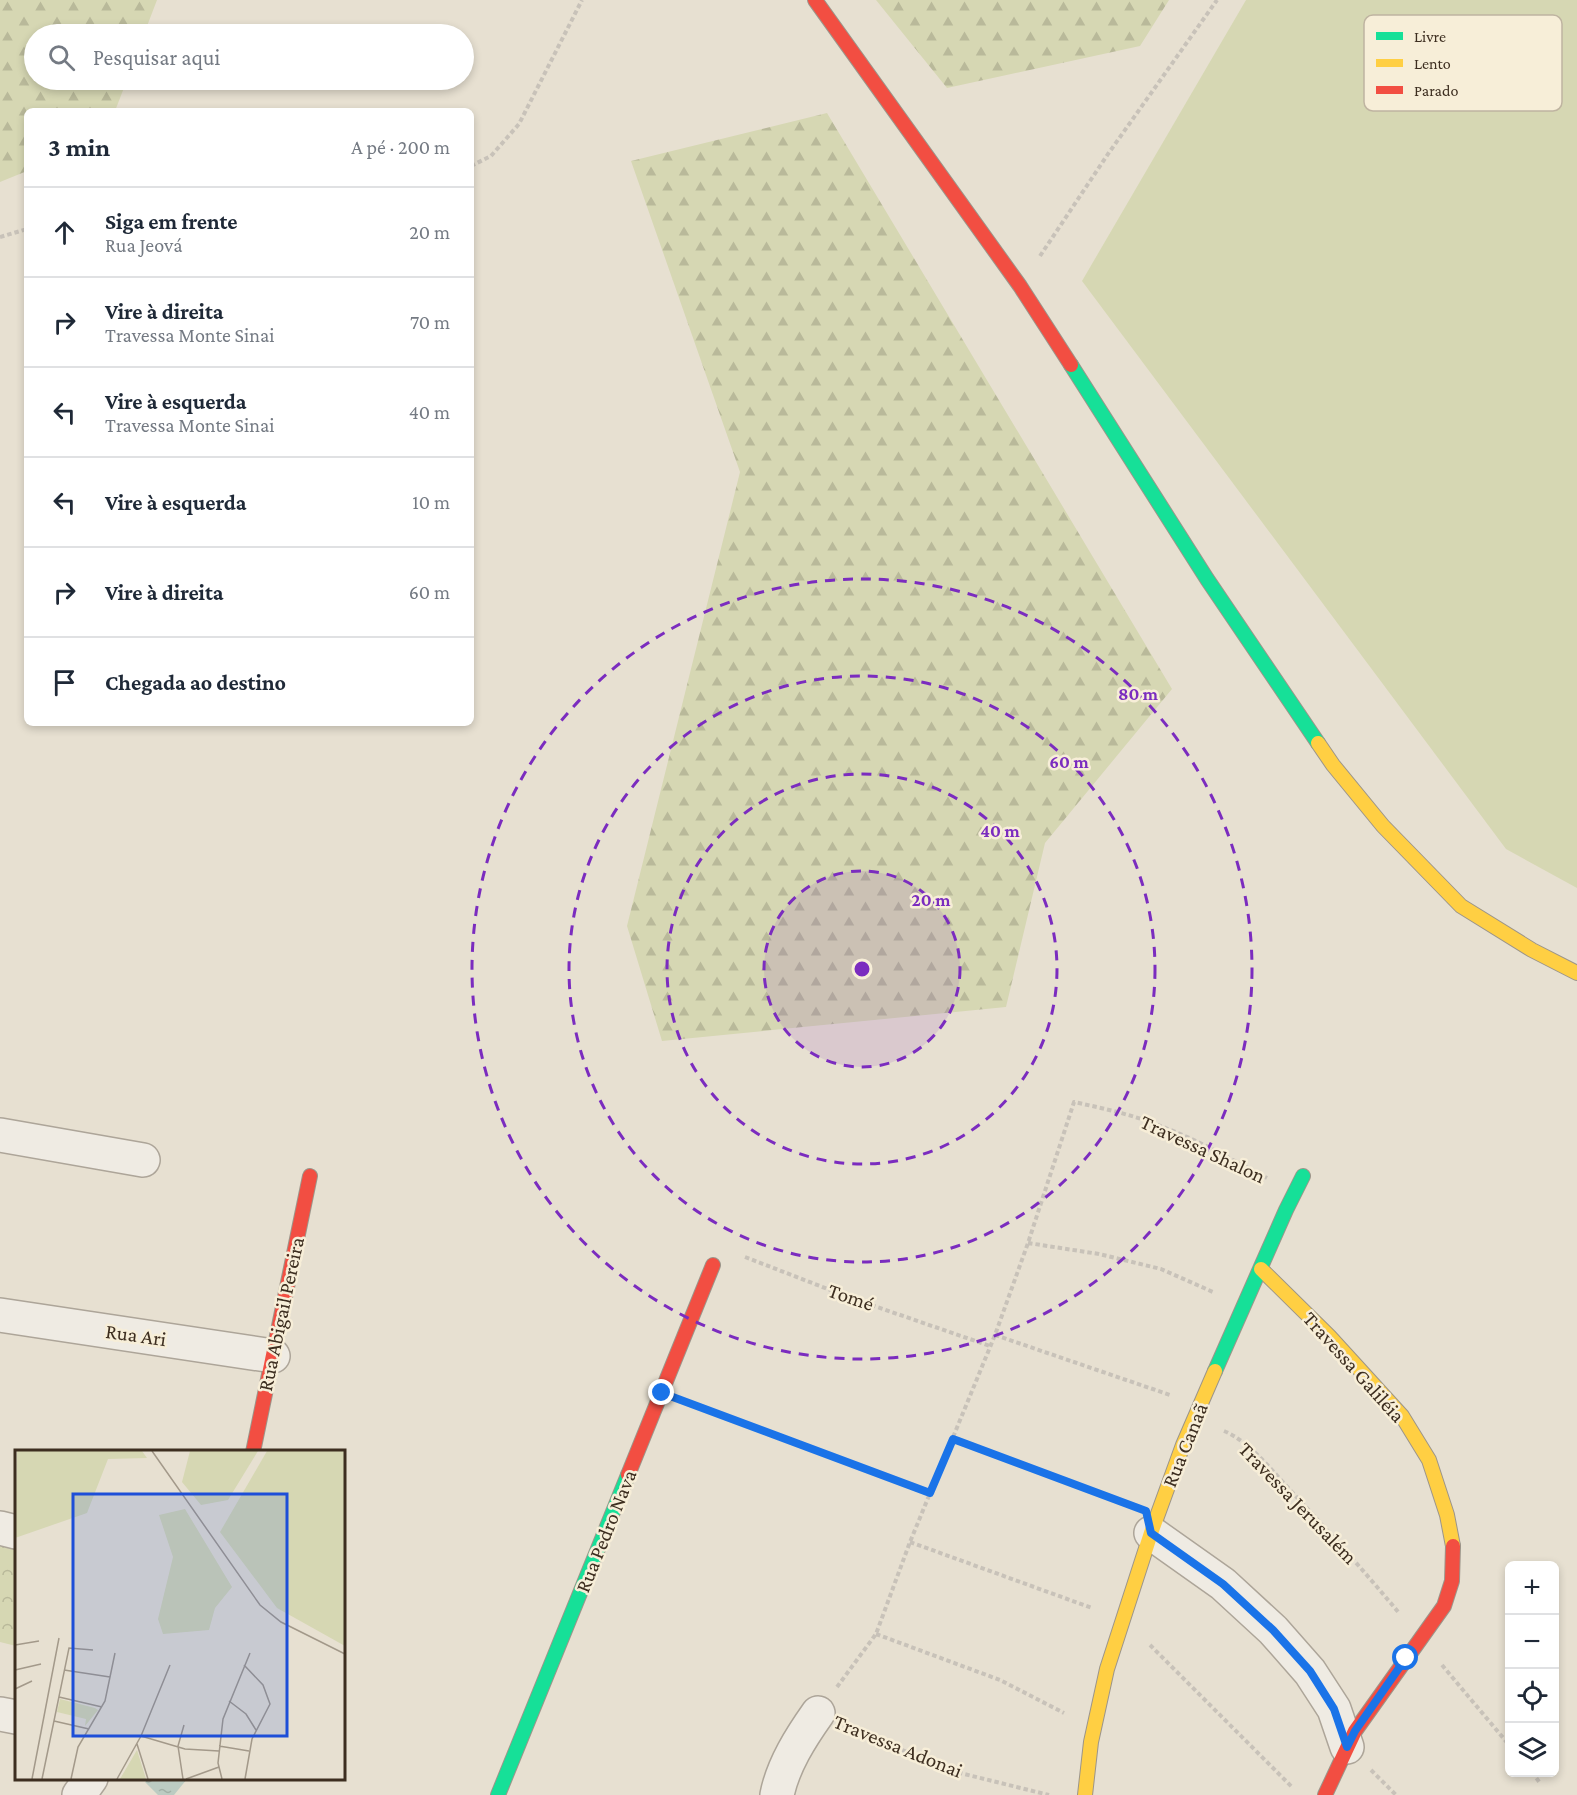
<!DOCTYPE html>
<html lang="pt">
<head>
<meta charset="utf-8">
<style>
	body { margin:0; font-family:"Crimson Pro",serif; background:#f6f6f7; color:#1f2937 }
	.controls { position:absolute; right:18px; bottom:18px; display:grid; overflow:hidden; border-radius:9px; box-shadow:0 3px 9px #0003 }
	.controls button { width:54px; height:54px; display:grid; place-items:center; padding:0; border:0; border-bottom:2px solid #e0e1e3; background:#fff; color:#1f2937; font:30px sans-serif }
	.stop { position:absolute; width:18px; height:18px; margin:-14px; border:4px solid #1a73e8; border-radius:50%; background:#fff }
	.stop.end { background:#1a73e8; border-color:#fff; box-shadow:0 2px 6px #0008 }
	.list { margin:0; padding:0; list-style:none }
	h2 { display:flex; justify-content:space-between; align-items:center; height:78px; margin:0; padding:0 24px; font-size:26px }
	h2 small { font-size:20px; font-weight:400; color:#747a83 }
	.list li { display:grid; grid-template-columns:39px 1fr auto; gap:18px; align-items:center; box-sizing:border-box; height:90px; padding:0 24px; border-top:2px solid #e0e1e3 }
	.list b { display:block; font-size:22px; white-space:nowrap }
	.list p { margin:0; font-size:20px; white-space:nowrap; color:#747a83 }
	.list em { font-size:20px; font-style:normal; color:#747a83 }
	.icon { flex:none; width:33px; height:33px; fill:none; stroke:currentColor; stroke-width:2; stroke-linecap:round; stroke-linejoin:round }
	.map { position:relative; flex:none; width:1577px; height:1795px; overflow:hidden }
	.search { position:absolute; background:#fff; box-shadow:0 3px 9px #0003; left:24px; top:24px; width:450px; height:66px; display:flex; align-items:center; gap:15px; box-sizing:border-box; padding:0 21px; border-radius:33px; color:#747a83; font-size:22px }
	.panel { position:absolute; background:#fff; box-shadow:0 3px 9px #0003; left:24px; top:108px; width:450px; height:618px; border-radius:9px }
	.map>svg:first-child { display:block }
</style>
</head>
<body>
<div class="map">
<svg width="1577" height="1795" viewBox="0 0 1577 1795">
	<defs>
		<pattern id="forest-firs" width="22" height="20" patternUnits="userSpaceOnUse" patternTransform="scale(1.5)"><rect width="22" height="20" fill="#d6d7b3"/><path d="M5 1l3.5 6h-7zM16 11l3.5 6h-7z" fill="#b9b99a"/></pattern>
		<pattern id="park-crowns" width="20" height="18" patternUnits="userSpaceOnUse" patternTransform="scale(1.5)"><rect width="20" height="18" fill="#d6d7b3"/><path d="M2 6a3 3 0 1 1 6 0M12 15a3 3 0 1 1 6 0" fill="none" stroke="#b9b99a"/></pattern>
		<pattern id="water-ripples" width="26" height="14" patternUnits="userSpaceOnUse" patternTransform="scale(1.5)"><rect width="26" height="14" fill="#bcccc2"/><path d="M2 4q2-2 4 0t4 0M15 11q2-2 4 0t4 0" fill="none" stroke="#a2b0a6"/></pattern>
	</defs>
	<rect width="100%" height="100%" fill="#e7e0d1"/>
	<path fill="#d6d7b3" d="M 1246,0 L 1577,0 L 1577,888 L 1506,849 L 1082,281 Z"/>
	<path fill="url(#forest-firs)" d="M 0,0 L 157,0 L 144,34 L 34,34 L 34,80 L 127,80 L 115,111 L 27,111 L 27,171 L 0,182 Z
		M 876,0 L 1169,0 L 1140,46 L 947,88 Z
		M 827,113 L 1172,689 L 1045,843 L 1006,1007 L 662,1041 L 627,926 L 740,472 L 631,161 Z"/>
	<path fill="url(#park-crowns)" d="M 0,1544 L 16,1548 L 16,1646 L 0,1642 Z"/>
	<path fill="url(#water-ripples)" d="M 148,1779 L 148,1778 L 187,1779 L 174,1795 L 158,1795 L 145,1782 Z"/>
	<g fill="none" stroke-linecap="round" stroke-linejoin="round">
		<defs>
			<path id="street" d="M 0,1135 L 143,1160
				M 0,1315 L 273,1356
				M 0,1528 L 16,1532
				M 1151,1533 L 1223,1584 L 1273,1630 L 1310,1672 L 1334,1709 L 1347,1747
				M 0,1714 L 16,1717
				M 79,1795 L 91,1778
				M 777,1795 C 783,1765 801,1737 818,1713"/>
			<path id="fast" d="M 1071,365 L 1207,579 L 1318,743
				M 1215,1371 L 1286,1210 L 1303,1176
				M 498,1795 L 628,1475"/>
			<path id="slow" d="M 1318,743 L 1333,765 L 1383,826 L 1461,906 L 1532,950 L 1577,973
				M 1261,1269 L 1329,1336 L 1402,1416 L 1429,1460 L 1447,1515 L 1453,1546
				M 1085,1795 L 1091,1742 L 1107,1669 L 1151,1533 L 1183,1445 L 1215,1371"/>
			<path id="jam" d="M 815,0 L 1020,286 L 1071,365
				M 253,1452 L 310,1176
				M 628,1475 L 713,1265
				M 1325,1795 L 1355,1731 L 1444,1606 L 1452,1581 L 1453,1546"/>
		</defs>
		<use href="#street" stroke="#ada599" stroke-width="36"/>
		<use href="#fast" stroke="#9c958a" stroke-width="16"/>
		<use href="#slow" stroke="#9c958a" stroke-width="16"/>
		<use href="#jam" stroke="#9c958a" stroke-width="16"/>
		<path stroke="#c8c2b9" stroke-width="4" stroke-dasharray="4.5 3" stroke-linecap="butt" d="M 471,166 L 491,156 L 519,124 L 582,0
			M 0,237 L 27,229
			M 1040,256 L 1108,154 L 1217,0
			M 1028,1243 L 1099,1254 L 1161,1269 L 1213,1292
			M 745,1257 L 851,1298 L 990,1346
			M 995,1335 L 1170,1395
			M 692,1405 L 930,1493
			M 1224,1431 C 1249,1441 1274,1473 1292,1492 C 1329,1532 1365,1572 1399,1613
			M 953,1439 L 1128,1504
			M 910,1542 L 1092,1608
			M 876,1634 L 1000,1680 L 1064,1713
			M 1150,1645 L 1293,1788
			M 1442,1665 L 1510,1746
			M 837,1687 L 876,1634 L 910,1542 L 995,1335 L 1028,1243 L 1074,1102 C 1106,1109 1138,1116 1168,1129 C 1202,1142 1234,1161 1267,1178
			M 847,1727 L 952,1771 L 1049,1795
			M 1371,1770 L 1396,1795
			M 1532,1772 L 1540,1783"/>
		<use href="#street" stroke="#efebe3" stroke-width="33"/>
		<use href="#fast" stroke="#16e098" stroke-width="14"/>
		<use href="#slow" stroke="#ffcf43" stroke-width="14"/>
		<use href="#jam" stroke="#f24e42" stroke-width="14"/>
	</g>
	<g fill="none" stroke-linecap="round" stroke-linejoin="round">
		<path stroke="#1a73e8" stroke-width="8" d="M 662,1393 L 930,1493 L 953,1439 L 1146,1511 L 1151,1533 L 1223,1584 L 1273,1630 L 1310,1671 L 1334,1709 L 1347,1747 L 1355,1731 L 1406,1658"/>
	</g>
	<circle cx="862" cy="969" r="98" fill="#7b2cbf" fill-opacity=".12"/>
	<g fill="none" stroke="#7b2cbf" stroke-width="3" stroke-dasharray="10 8">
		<circle cx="862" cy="969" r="98"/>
		<circle cx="862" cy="969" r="195"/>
		<circle cx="862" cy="969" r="293"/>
		<circle cx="862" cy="969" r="390"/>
	</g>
	<g text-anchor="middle" stroke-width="5" stroke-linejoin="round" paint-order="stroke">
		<g font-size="21" fill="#3d2e20" stroke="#f7eed8">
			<text transform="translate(1203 1149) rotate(25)" y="7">Travessa Shalon</text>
			<text transform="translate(851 1297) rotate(19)" y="7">Tomé</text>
			<text transform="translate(281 1314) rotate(-78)" y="7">Rua Abigail Pereira</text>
			<text transform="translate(136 1335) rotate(8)" y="7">Rua Ari</text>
			<text transform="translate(1354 1367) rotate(48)" y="7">Travessa Galiléia</text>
			<text transform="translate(1185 1445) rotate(-68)" y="7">Rua Canaã</text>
			<text transform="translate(1298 1503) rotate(46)" y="7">Travessa Jerusalém</text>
			<text transform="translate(606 1531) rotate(-68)" y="7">Rua Pedro Nava</text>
			<text transform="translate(898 1746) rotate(22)" y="7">Travessa Adonai</text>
		</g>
	</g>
	<g transform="translate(15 1450)">
		<rect width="330" height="330" fill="#e7e0d1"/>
		<path d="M 252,1 L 330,1 L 330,196 L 262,158 L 205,82 Z" fill="#d6d7b3"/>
		<path d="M 2,1 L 127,1 L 132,8 L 93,9 L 72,63 L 0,88 ZM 175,1 L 243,1 L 213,50 L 186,55 L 167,32 ZM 170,59 L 217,137 L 200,158 L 194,180 L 148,184 L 143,169 L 158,107 L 144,65 Z" fill="#d6d7b3"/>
		<path d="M 45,249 L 80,258 L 83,260 L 70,276 L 71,269 L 42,262 ZM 122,300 L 131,329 L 105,329 Z" fill="#d6d7b3"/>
		<path fill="none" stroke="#a3998a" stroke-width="1.5" d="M 137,1 L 245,155 L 266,172 L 330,204M 0,195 L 24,191M 229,215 L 248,235 L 255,254 L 237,289 L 230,329M 0,220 L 26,214M 49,220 L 95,227M 0,239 L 17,231M 44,247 L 87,257M 214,251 L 231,264 L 241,280M 39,271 L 74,279M 126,286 L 170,299 L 204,301M 122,294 L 133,329M 204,296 L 234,301M 17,329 L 44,188M 27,329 L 54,198 L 78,200M 56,329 L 63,297 L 90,251 L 100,203M 102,329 L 126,286 L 155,215M 168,329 L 163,296 L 169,275M 171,329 L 204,317M 207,329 L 203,313 L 208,269 L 235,203"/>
		<path fill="#1d4ed8" fill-opacity="0.15" stroke="#1d4ed8" stroke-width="3" d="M 58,44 L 272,44 L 272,286 L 58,286 Z"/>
		<rect width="330" height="330" fill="none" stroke="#3d2e20" stroke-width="3"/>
	</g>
	<rect x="1364" y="15" width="198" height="96" rx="9" fill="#f7eed8" stroke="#bfb4a1" stroke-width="1.5"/>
	<rect x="1376" y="32" width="27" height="8" fill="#16e098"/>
	<rect x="1376" y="59" width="27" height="8" fill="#ffcf43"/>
	<rect x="1376" y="86" width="27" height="8" fill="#f24e42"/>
	<g font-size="16" fill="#3d2e20">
		<text x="1414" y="42">Livre</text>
		<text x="1414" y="69">Lento</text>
		<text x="1414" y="96">Parado</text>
	</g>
	<circle cx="862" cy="969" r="9" fill="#7b2cbf" stroke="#f7eed8" stroke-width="3"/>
	<g font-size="18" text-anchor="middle" font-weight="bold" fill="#7b2cbf" stroke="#f7eed8" stroke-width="5" stroke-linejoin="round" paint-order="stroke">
		<text x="1138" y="700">80 m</text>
		<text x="1069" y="768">60 m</text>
		<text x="1000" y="837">40 m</text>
		<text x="931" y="906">20 m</text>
	</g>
</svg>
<div class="controls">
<button>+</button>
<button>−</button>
<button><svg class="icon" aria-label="locate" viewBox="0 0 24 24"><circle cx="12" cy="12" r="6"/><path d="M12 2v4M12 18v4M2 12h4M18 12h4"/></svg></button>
<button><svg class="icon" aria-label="layers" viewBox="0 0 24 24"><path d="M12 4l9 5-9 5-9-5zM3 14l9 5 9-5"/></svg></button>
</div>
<div class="stop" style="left:1406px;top:1658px"></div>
<div class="stop end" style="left:662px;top:1393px"></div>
<div class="search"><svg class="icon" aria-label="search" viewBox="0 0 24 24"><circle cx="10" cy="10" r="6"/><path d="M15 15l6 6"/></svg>Pesquisar aqui</div>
<section class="panel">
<h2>3 min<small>A pé · 200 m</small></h2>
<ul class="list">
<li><svg class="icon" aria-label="ahead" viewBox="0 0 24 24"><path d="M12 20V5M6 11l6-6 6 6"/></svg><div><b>Siga em frente</b><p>Rua Jeová</p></div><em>20 m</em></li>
<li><svg class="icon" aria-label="right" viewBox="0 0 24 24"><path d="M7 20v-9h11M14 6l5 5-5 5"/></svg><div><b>Vire à direita</b><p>Travessa Monte Sinai</p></div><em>70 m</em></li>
<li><svg class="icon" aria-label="left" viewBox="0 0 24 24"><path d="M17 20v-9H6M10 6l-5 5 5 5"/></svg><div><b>Vire à esquerda</b><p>Travessa Monte Sinai</p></div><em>40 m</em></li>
<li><svg class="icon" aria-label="left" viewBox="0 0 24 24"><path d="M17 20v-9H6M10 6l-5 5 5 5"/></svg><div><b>Vire à esquerda</b></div><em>10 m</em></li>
<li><svg class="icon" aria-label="right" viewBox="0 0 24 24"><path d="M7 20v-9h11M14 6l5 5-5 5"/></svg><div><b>Vire à direita</b></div><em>60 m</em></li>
<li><svg class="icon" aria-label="arrive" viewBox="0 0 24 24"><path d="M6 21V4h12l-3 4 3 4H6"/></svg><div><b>Chegada ao destino</b></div></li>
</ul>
</section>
</div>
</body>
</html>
